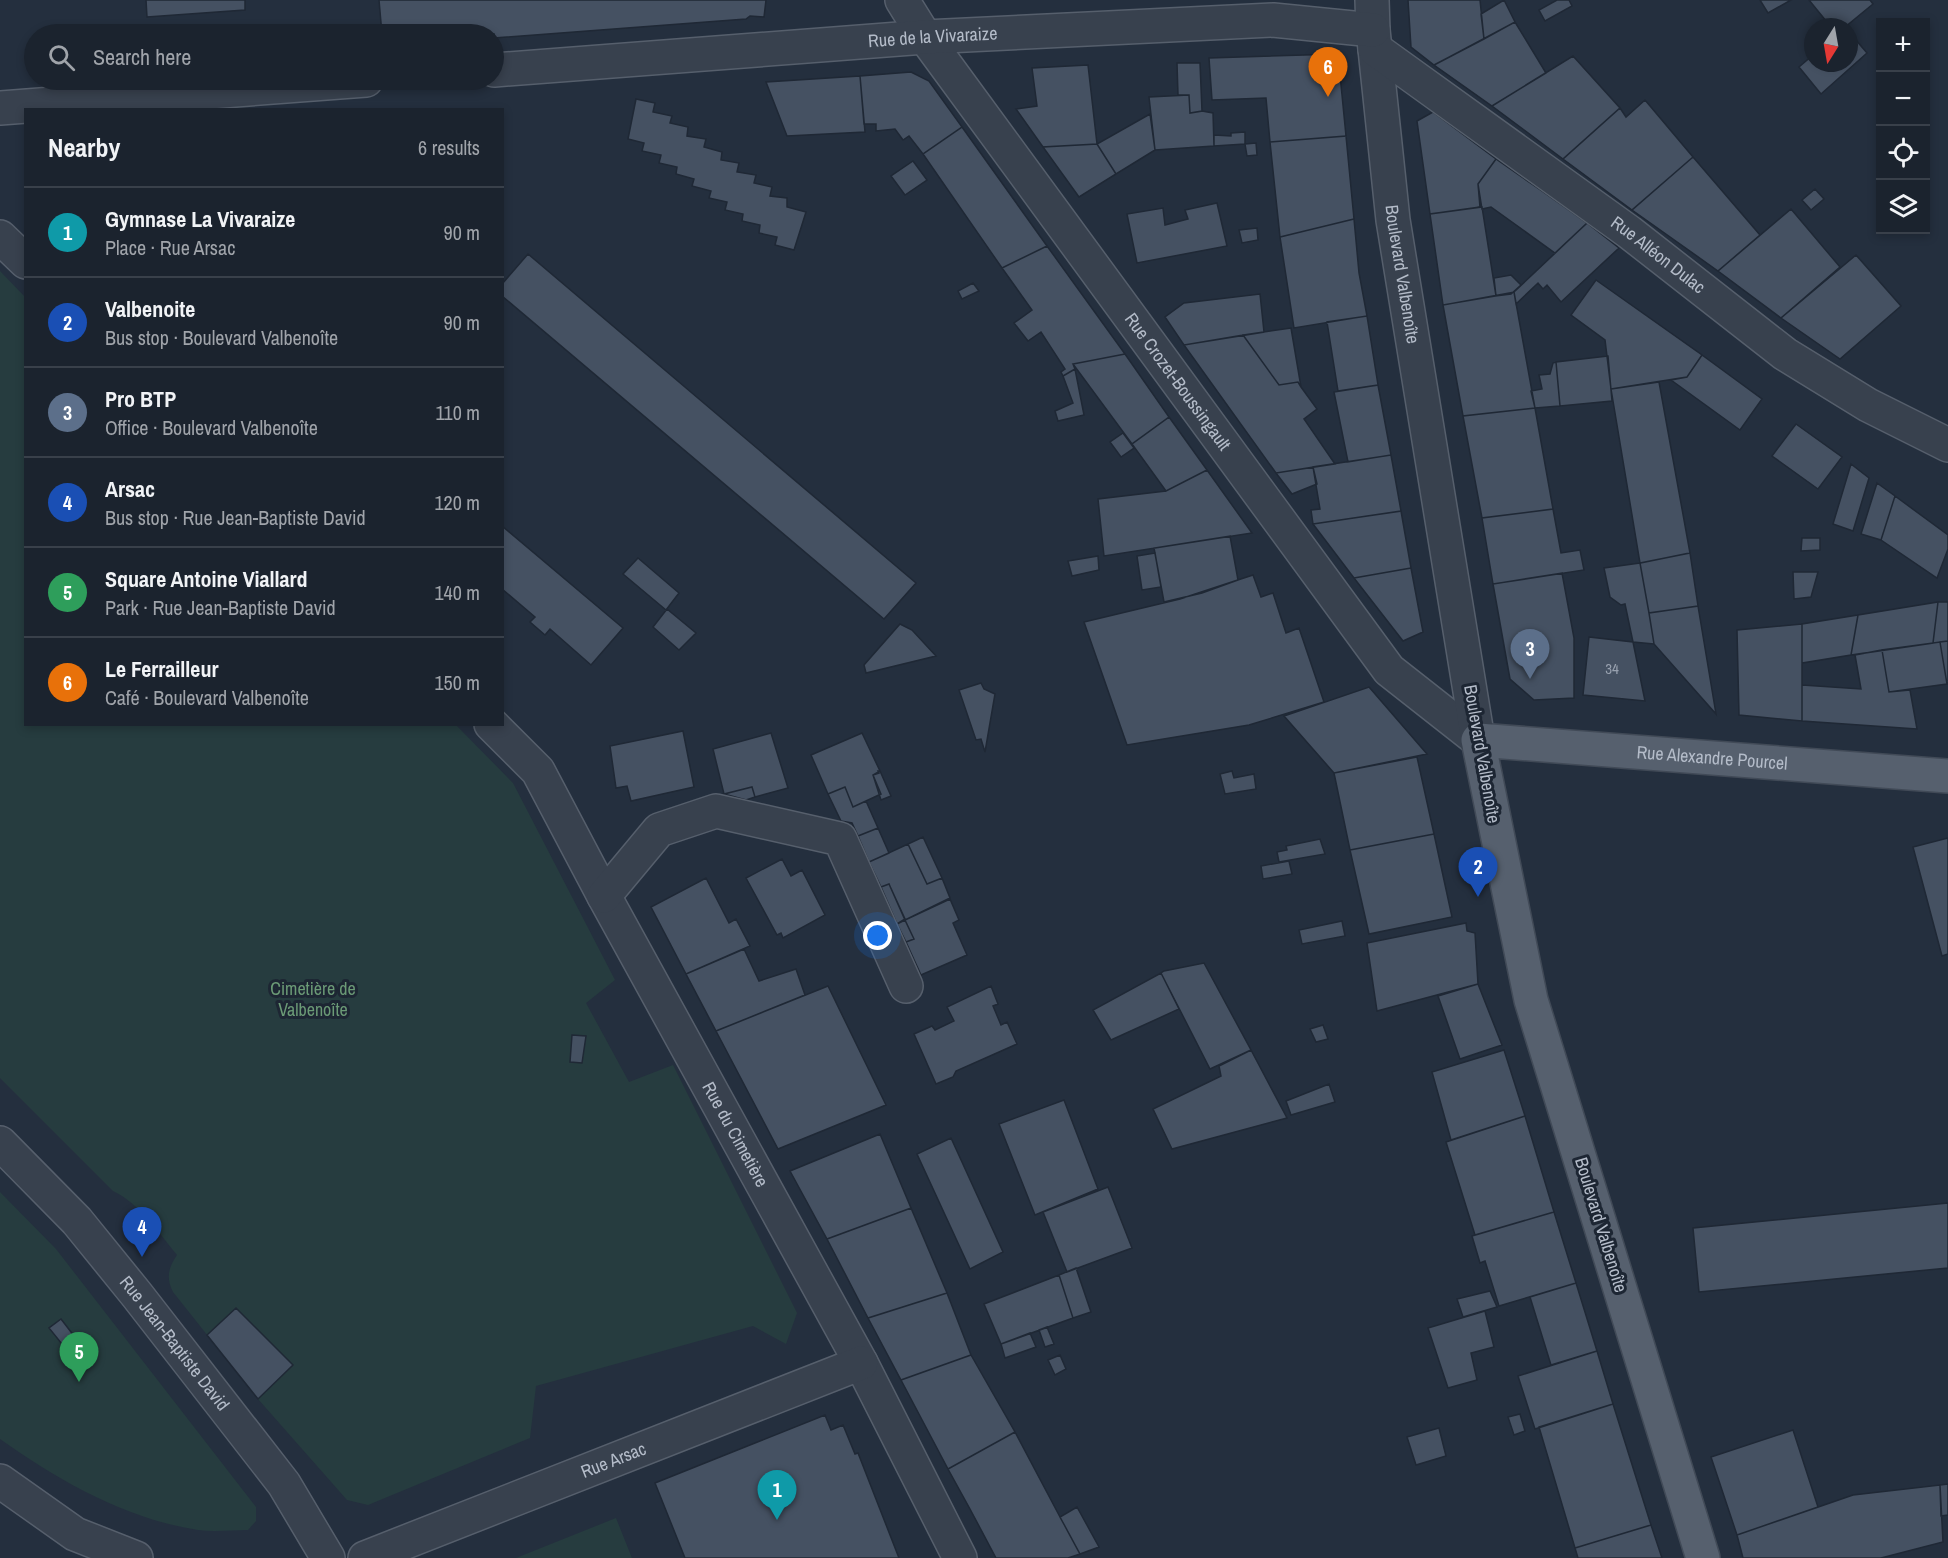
<!DOCTYPE html>
<html lang="en">
<head>
<meta charset="utf-8">
<style>
	body { margin:0; font-family:"Archivo Narrow",sans-serif; background:#242b36; color:#f1f3f6 }
	.controls { position:absolute; right:18px; top:18px; display:grid; overflow:hidden; border-radius:0px; box-shadow:0 3px 9px #0003 }
	.controls button { width:54px; height:54px; display:grid; place-items:center; padding:0; border:0; border-bottom:2px solid #39404a; background:#1b232e; color:#f1f3f6; font:30px sans-serif }
	.compass { position:absolute; left:1804px; top:18px; width:54px; height:54px; border-radius:50%; background:#1b232e; box-shadow:0 3px 9px #0003; rotate:191deg }
	.you { position:absolute; left:878px; top:936px; width:21px; height:21px; margin:-15px; border:4px solid #fff; border-radius:50%; background:#1a73e8; box-shadow:0 0 0 9px #1a73e833 }
	.badge { display:grid; place-items:center; width:39px; height:39px; border-radius:50%; background:#8ab4f8; color:#fff; font-size:20px; font-weight:700 }
	.pin { position:absolute; translate:-50% -50px; filter:drop-shadow(0 2px 3px #0008) }
	.pin::after { content:''; position:absolute; top:32px; width:21px; height:18px; background:inherit; clip-path:polygon(0 0,100% 0,50% 100%) }
	.list { margin:0; padding:0; list-style:none }
	h2 { display:flex; justify-content:space-between; align-items:center; height:78px; margin:0; padding:0 24px; font-size:26px }
	h2 small { font-size:20px; font-weight:400; color:#a0a4aa }
	.list li { display:grid; grid-template-columns:39px 1fr auto; gap:18px; align-items:center; box-sizing:border-box; height:90px; padding:0 24px; border-top:2px solid #39404a }
	.list b { display:block; font-size:22px; white-space:nowrap }
	.list p { margin:0; font-size:20px; white-space:nowrap; color:#a0a4aa }
	.list em { font-size:20px; font-style:normal; color:#a0a4aa }
	.icon { flex:none; width:33px; height:33px; fill:none; stroke:currentColor; stroke-width:2; stroke-linecap:round; stroke-linejoin:round }
	.map { position:relative; flex:none; width:1948px; height:1558px; overflow:hidden }
	.search { position:absolute; background:#1b232e; box-shadow:0 3px 9px #0003; left:24px; top:24px; width:480px; height:66px; display:flex; align-items:center; gap:15px; box-sizing:border-box; padding:0 21px; border-radius:33px; color:#a0a4aa; font-size:22px }
	.panel { position:absolute; background:#1b232e; box-shadow:0 3px 9px #0003; left:24px; top:108px; width:480px; height:618px; border-radius:0px }
	.map>svg:first-child { display:block }
</style>
</head>
<body>
<div class="map">
<svg width="1948" height="1558" viewBox="0 0 1948 1558">
	<rect width="100%" height="100%" fill="#242f3e"/>
	<path fill="#263c3f" d="M 0,271 L 25,297 L 26,724 L 456,725 L 513,783 L 615,980 L 586,1003 L 629,1082 L 673,1065 L 797,1313 L 786,1344 L 753,1326 L 536,1386 L 530,1438 L 368,1505 L 347,1500 L 258,1399 L 173,1292 C 166,1278 168,1268 177,1255 C 159,1233 139,1203 113,1191 L 0,1078 Z
		M 0,1192 L 56,1249 L 256,1507 L 256,1521 L 248,1530 C 232,1530 214,1532 198,1530 C 126,1519 59,1481 0,1439 Z
		M 616,1518 L 632,1558 L 516,1558 Z"/>
	<path fill="#455162" stroke="#1f2835" stroke-width="1.5" d="M 146,0 L 245,0 L 245,10 L 147,17 Z
		M 379,0 L 766,0 L 764,17 L 750,16 L 746,19 L 494,38 L 494,34 L 382,34 Z
		M 1408,0 L 1480,0 L 1484,39 L 1434,65 L 1411,47 Z
		M 1504,0 L 1515,22 L 1484,39 L 1481,14 Z
		M 1557,0 L 1569,0 L 1572,6 L 1545,21 L 1539,10 Z
		M 1760,0 L 1791,0 L 1768,13 Z
		M 1809,0 L 1870,0 L 1873,4 L 1845,27 L 1831,27 Z
		M 1515,22 L 1546,73 L 1492,106 L 1434,65 Z
		M 1849,32 L 1867,53 L 1821,94 L 1799,67 L 1813,55 L 1813,63 L 1849,63 Z
		M 1338,54 L 1346,136 L 1270,142 L 1266,98 L 1212,100 L 1209,58 Z
		M 1573,56 L 1620,108 L 1563,159 L 1492,106 Z
		M 1177,63 L 1200,63 L 1202,111 L 1190,113 L 1189,95 L 1178,95 Z
		M 1088,65 L 1097,144 L 1043,147 L 1016,109 L 1037,106 L 1032,68 Z
		M 911,72 L 929,81 L 962,127 L 923,154 L 909,136 L 903,140 L 895,129 L 876,131 L 876,124 L 864,124 L 860,76 Z
		M 860,76 L 865,132 L 787,136 L 766,82 Z
		M 1189,95 L 1190,113 L 1202,111 L 1213,113 L 1214,146 L 1155,150 L 1149,97 Z
		M 636,99 L 655,103 L 653,112 L 672,116 L 670,123 L 688,127 L 687,136 L 706,139 L 704,147 L 722,152 L 721,160 L 739,163 L 737,172 L 756,175 L 754,183 L 772,187 L 770,196 L 787,198 L 787,207 L 806,212 L 794,250 L 775,245 L 777,237 L 759,233 L 760,225 L 742,221 L 743,214 L 725,210 L 727,202 L 709,198 L 711,191 L 692,186 L 694,179 L 676,174 L 677,167 L 659,163 L 661,155 L 642,151 L 644,143 L 628,139 Z
		M 1645,100 L 1693,157 L 1632,210 L 1563,159 L 1620,108 L 1626,117 Z
		M 1433,112 L 1496,159 L 1478,184 L 1480,207 L 1430,214 L 1417,121 Z
		M 1150,114 L 1155,150 L 1116,174 L 1097,144 Z
		M 962,127 L 1047,246 L 1002,268 L 923,154 Z
		M 1245,132 L 1245,144 L 1214,146 L 1214,135 L 1231,136 L 1231,133 Z
		M 1346,136 L 1354,219 L 1280,237 L 1270,142 Z
		M 1256,143 L 1257,155 L 1247,156 L 1245,144 Z
		M 1097,144 L 1116,174 L 1079,197 L 1043,147 Z
		M 1693,157 L 1760,235 L 1718,271 L 1632,210 Z
		M 1496,159 L 1542,191 L 1587,223 L 1555,253 L 1491,207 L 1482,209 L 1478,184 Z
		M 913,161 L 927,180 L 905,195 L 891,176 Z
		M 1815,189 L 1824,199 L 1811,210 L 1802,200 Z
		M 1217,203 L 1227,246 L 1137,263 L 1127,214 L 1163,208 L 1165,225 L 1188,219 L 1185,210 Z
		M 1482,207 L 1496,296 L 1443,305 L 1430,214 Z
		M 1791,209 L 1840,267 L 1781,318 L 1718,271 Z
		M 1354,219 L 1359,273 L 1367,316 L 1294,328 L 1280,237 Z
		M 1587,223 L 1619,248 L 1561,302 L 1547,285 L 1543,289 L 1538,283 L 1516,304 L 1514,292 Z
		M 1257,228 L 1258,240 L 1242,243 L 1239,230 Z
		M 1047,246 L 1125,354 L 1073,364 L 1075,369 L 1063,376 L 1061,372 L 1065,369 L 1041,332 L 1028,341 L 1014,323 L 1032,310 L 1002,268 Z
		M 528,254 L 916,583 L 884,619 L 502,296 L 502,284 Z
		M 1856,255 L 1901,306 L 1840,359 L 1781,318 Z
		M 1511,275 L 1521,285 L 1511,294 L 1496,296 L 1494,278 Z
		M 1596,280 L 1702,355 L 1687,377 L 1611,389 L 1605,340 L 1571,315 Z
		M 973,283 L 979,291 L 962,299 L 958,291 Z
		M 1514,292 L 1535,408 L 1463,416 L 1443,305 Z
		M 1260,294 L 1264,332 L 1184,345 L 1165,317 L 1184,303 Z
		M 1367,316 L 1378,385 L 1338,391 L 1327,322 Z
		M 1291,328 L 1301,387 L 1298,382 L 1279,385 L 1243,335 Z
		M 1243,335 L 1279,385 L 1298,382 L 1301,387 L 1317,409 L 1304,419 L 1335,464 L 1276,473 L 1184,345 Z
		M 1125,354 L 1169,417 L 1132,444 L 1073,364 Z
		M 1702,355 L 1762,399 L 1740,430 L 1671,380 L 1687,377 Z
		M 1608,356 L 1612,401 L 1560,406 L 1556,362 Z
		M 1556,362 L 1560,406 L 1535,408 L 1531,391 L 1542,389 L 1539,375 L 1550,374 L 1553,363 Z
		M 1075,369 L 1084,415 L 1058,421 L 1055,411 L 1073,403 L 1063,376 Z
		M 1659,382 L 1690,553 L 1640,563 L 1611,389 Z
		M 1378,385 L 1391,455 L 1348,462 L 1334,392 Z
		M 1535,408 L 1553,509 L 1482,518 L 1463,416 Z
		M 1169,417 L 1207,470 L 1166,491 L 1132,444 Z
		M 1796,424 L 1842,457 L 1818,489 L 1772,456 Z
		M 1123,433 L 1134,448 L 1121,457 L 1110,442 Z
		M 1391,455 L 1401,511 L 1313,524 L 1311,510 L 1320,509 L 1313,467 Z
		M 1851,464 L 1869,478 L 1853,531 L 1833,524 Z
		M 1313,467 L 1317,484 L 1292,494 L 1276,473 Z
		M 1207,470 L 1252,533 L 1104,556 L 1098,499 L 1166,491 Z
		M 1877,483 L 1895,496 L 1881,540 L 1861,534 Z
		M 1895,496 L 1948,535 L 1948,549 L 1937,578 L 1881,540 Z
		M 1553,509 L 1561,553 L 1580,550 L 1584,570 L 1493,584 L 1482,518 Z
		M 1401,511 L 1411,568 L 1354,578 L 1313,524 Z
		M 502,526 L 623,628 L 591,665 L 550,629 L 545,635 L 530,622 L 535,617 L 502,589 Z
		M 1230,536 L 1238,580 L 1202,593 L 1164,602 L 1154,548 Z
		M 1802,538 L 1820,538 L 1820,550 L 1801,551 Z
		M 1155,553 L 1161,587 L 1142,590 L 1137,556 Z
		M 1690,553 L 1698,606 L 1649,613 L 1640,563 Z
		M 1098,556 L 1099,570 L 1072,576 L 1068,561 Z
		M 638,558 L 679,593 L 666,610 L 623,574 Z
		M 1640,563 L 1649,613 L 1654,644 L 1633,642 L 1625,604 L 1621,605 L 1610,597 L 1604,568 Z
		M 1411,568 L 1423,632 L 1403,641 L 1354,578 Z
		M 1793,572 L 1818,572 L 1811,597 L 1794,599 Z
		M 1562,573 L 1574,638 L 1574,698 L 1534,700 L 1510,679 L 1493,584 Z
		M 1253,575 L 1261,597 L 1273,593 L 1286,633 L 1299,628 L 1324,702 L 1249,725 L 1127,745 L 1084,622 L 1180,599 Z
		M 1938,602 L 1948,602 L 1948,641 L 1933,643 Z
		M 1938,602 L 1933,643 L 1851,655 L 1858,615 Z
		M 1698,606 L 1716,714 L 1654,644 L 1649,613 Z
		M 667,609 L 696,633 L 679,650 L 653,627 Z
		M 1858,615 L 1851,655 L 1802,663 L 1802,624 Z
		M 900,624 L 912,630 L 936,656 L 866,673 L 864,665 Z
		M 1802,624 L 1802,721 L 1739,715 L 1737,630 Z
		M 1589,637 L 1633,642 L 1645,701 L 1583,695 Z
		M 1948,641 L 1948,684 L 1947,684 L 1940,642 Z
		M 1940,642 L 1947,684 L 1889,692 L 1882,650 Z
		M 1882,650 L 1889,692 L 1910,690 L 1917,729 L 1802,721 L 1802,685 L 1861,689 L 1855,655 Z
		M 981,683 L 984,689 L 995,694 L 985,752 L 981,739 L 976,740 L 959,690 Z
		M 1369,687 L 1427,754 L 1334,773 L 1284,716 Z
		M 683,731 L 694,787 L 631,801 L 627,786 L 616,788 L 610,746 Z
		M 771,733 L 788,788 L 755,797 L 752,787 L 724,794 L 713,749 Z
		M 862,733 L 880,771 L 873,775 L 881,794 L 853,807 L 845,787 L 828,794 L 811,755 Z
		M 1417,757 L 1434,834 L 1350,850 L 1334,773 Z
		M 878,771 L 880,771 L 891,796 L 881,800 L 873,775 L 879,773 Z
		M 1232,771 L 1234,778 L 1254,774 L 1256,789 L 1225,794 L 1220,774 Z
		M 752,787 L 755,797 L 746,800 L 724,794 Z
		M 845,787 L 853,807 L 866,801 L 878,828 L 858,836 L 852,823 L 841,821 L 828,794 Z
		M 878,828 L 889,853 L 869,862 L 858,836 Z
		M 1434,834 L 1452,917 L 1369,934 L 1350,850 Z
		M 923,837 L 942,878 L 927,884 L 908,844 Z
		M 1948,838 L 1948,954 L 1942,956 L 1913,847 Z
		M 1320,839 L 1325,854 L 1279,862 L 1277,852 L 1287,850 L 1286,846 Z
		M 908,844 L 927,884 L 942,878 L 950,898 L 905,920 L 889,884 L 881,887 L 869,862 Z
		M 782,859 L 791,876 L 802,870 L 825,915 L 783,938 L 781,933 L 777,935 L 746,878 Z
		M 1289,861 L 1292,874 L 1263,879 L 1261,866 Z
		M 706,878 L 729,923 L 736,919 L 750,946 L 686,974 L 651,907 Z
		M 889,884 L 905,919 L 897,924 L 881,887 Z
		M 950,899 L 959,920 L 953,923 L 967,955 L 921,975 L 906,942 L 914,939 L 905,920 Z
		M 905,920 L 914,939 L 906,942 L 897,924 Z
		M 1342,921 L 1345,936 L 1302,944 L 1299,930 Z
		M 1466,923 L 1467,931 L 1475,933 L 1478,984 L 1377,1011 L 1367,943 Z
		M 744,949 L 759,981 L 796,969 L 805,995 L 716,1031 L 686,974 Z
		M 1204,963 L 1251,1050 L 1210,1069 L 1161,973 L 1164,971 Z
		M 1161,973 L 1179,1009 L 1111,1040 L 1093,1010 Z
		M 1478,984 L 1502,1045 L 1460,1059 L 1438,996 Z
		M 828,986 L 886,1105 L 778,1149 L 716,1031 Z
		M 991,986 L 998,1004 L 993,1006 L 1001,1025 L 1007,1022 L 1017,1044 L 956,1071 L 953,1077 L 936,1084 L 914,1034 L 932,1026 L 935,1030 L 954,1021 L 947,1007 Z
		M 1323,1025 L 1328,1039 L 1316,1042 L 1310,1029 Z
		M 572,1035 L 586,1036 L 582,1063 L 570,1062 Z
		M 1251,1050 L 1287,1118 L 1172,1149 L 1153,1109 L 1221,1076 L 1219,1066 Z
		M 1504,1050 L 1525,1116 L 1451,1140 L 1432,1072 Z
		M 1329,1084 L 1335,1102 L 1291,1115 L 1286,1101 Z
		M 1064,1100 L 1098,1189 L 1035,1215 L 999,1124 Z
		M 1525,1116 L 1554,1212 L 1475,1235 L 1446,1142 Z
		M 880,1134 L 911,1208 L 827,1239 L 790,1171 Z
		M 951,1138 L 1003,1252 L 970,1269 L 917,1154 Z
		M 1108,1187 L 1132,1248 L 1067,1272 L 1043,1212 Z
		M 1948,1203 L 1948,1268 L 1699,1292 L 1693,1228 Z
		M 911,1208 L 947,1293 L 868,1318 L 827,1239 Z
		M 1554,1212 L 1576,1283 L 1499,1306 L 1485,1261 L 1480,1263 L 1472,1236 Z
		M 1076,1268 L 1091,1312 L 1073,1318 L 1059,1275 Z
		M 1059,1275 L 1073,1318 L 1001,1344 L 984,1304 Z
		M 1576,1283 L 1597,1351 L 1551,1365 L 1530,1297 Z
		M 1490,1291 L 1497,1307 L 1463,1317 L 1457,1299 Z
		M 947,1293 L 971,1355 L 901,1380 L 868,1318 Z
		M 236,1308 L 293,1365 L 258,1399 L 207,1335 Z
		M 1485,1311 L 1494,1347 L 1471,1353 L 1477,1380 L 1448,1388 L 1428,1328 Z
		M 61,1319 L 81,1345 L 70,1354 L 49,1328 Z
		M 1047,1327 L 1054,1344 L 1045,1347 L 1039,1330 Z
		M 1030,1333 L 1036,1347 L 1005,1358 L 1001,1344 Z
		M 1597,1351 L 1613,1404 L 1535,1429 L 1518,1376 Z
		M 971,1355 L 1015,1432 L 948,1469 L 901,1380 Z
		M 1060,1355 L 1066,1369 L 1055,1375 L 1048,1360 Z
		M 1613,1404 L 1651,1525 L 1575,1548 L 1539,1427 Z
		M 1520,1414 L 1525,1431 L 1514,1435 L 1508,1417 Z
		M 825,1415 L 831,1430 L 843,1425 L 855,1454 L 858,1453 L 899,1558 L 685,1558 L 655,1483 Z
		M 1439,1428 L 1446,1456 L 1416,1465 L 1407,1437 Z
		M 1793,1430 L 1818,1507 L 1737,1535 L 1711,1457 Z
		M 1015,1432 L 1060,1517 L 1080,1554 L 1068,1558 L 996,1558 L 970,1509 L 948,1469 Z
		M 1948,1484 L 1948,1515 L 1941,1516 L 1940,1485 Z
		M 1940,1485 L 1943,1542 L 1881,1558 L 1743,1558 L 1737,1535 L 1853,1495 Z
		M 1077,1507 L 1099,1547 L 1080,1554 L 1060,1517 Z
		M 1651,1525 L 1662,1558 L 1578,1558 L 1575,1548 Z"/>
	<g fill="none" stroke-linecap="round" stroke-linejoin="round">
		<defs>
			<g id="minor">
				<path id="s1" d="M 902,0 L 925,37 L 1389,670 L 1478,740"/>
				<path id="s2" d="M 1372,0 L 1373,30 L 1393,220 L 1478,740"/>
				<path id="s3" d="M 1375,49 L 1629,232 L 1785,354 L 1868,405 L 1948,445"/>
				<path id="s4" d="M 494,70 L 925,37 L 1273,20 L 1373,30"/>
				<path d="M 0,108 L 366,80"/>
				<path d="M 0,237 L 26,262"/>
				<path id="s5" d="M 491,724 L 538,771 L 604,896 L 861,1363 L 960,1558"/>
				<path d="M 604,896 L 659,830 L 716,811 L 840,839 L 906,986"/>
				<path id="s6" d="M 0,1143 L 77,1221 L 137,1295 L 284,1484 L 328,1558"/>
				<path d="M 0,1481 L 75,1534 L 136,1558"/>
				<path id="s7" d="M 365,1558 L 861,1363"/>
			</g>
			<g id="major">
				<path id="s8" d="M 1703,1558 L 1531,1000 L 1478,740 L 1948,776"/>
			</g>
		</defs>
		<use href="#minor" stroke="#565f6c" stroke-width="36"/>
		<use href="#major" stroke="#414a57" stroke-width="36"/>
		<use href="#minor" stroke="#38414e" stroke-width="33"/>
		<use href="#major" stroke="#56606e" stroke-width="33"/>
	</g>
	<g text-anchor="middle" stroke-width="6" stroke-linejoin="round" paint-order="stroke">
		<g font-size="15" fill="#98a1af">
			<text x="1612" y="674">34</text>
		</g>
		<g font-size="18" fill="#b4bcc9" stroke="#1d2633">
			<text dy="6" stroke="none"><textPath href="#s4" startOffset="440">Rue de la Vivaraize</textPath></text>
			<text dy="6" stroke="none"><textPath href="#s3" startOffset="350">Rue Alléon Dulac</textPath></text>
			<text dy="6" stroke="none"><textPath href="#s2" startOffset="276">Boulevard Valbenoîte</textPath></text>
			<text dy="6" stroke="none"><textPath href="#s1" startOffset="471">Rue Crozet-Boussingault</textPath></text>
			<text transform="translate(1482 754) rotate(80)" y="6">Boulevard Valbenoîte</text>
			<text dy="6" stroke="none"><textPath href="#s8" startOffset="1084">Rue Alexandre Pourcel</textPath></text>
			<text dy="6" stroke="none"><textPath href="#s5" startOffset="480">Rue du Cimetière</textPath></text>
			<text transform="translate(1601 1225) rotate(73)" y="6">Boulevard Valbenoîte</text>
			<text dy="6" stroke="none"><textPath href="#s6" startOffset="266">Rue Jean-Baptiste David</textPath></text>
			<text dy="6" stroke="none"><textPath href="#s7" startOffset="267">Rue Arsac</textPath></text>
		</g>
		<g font-size="18" fill="#6b9a76" stroke="#1d2633">
			<text x="313" y="995">Cimetière de<tspan x="313" dy="21">Valbenoîte</tspan></text>
		</g>
	</g>
</svg>
<div class="controls">
<button>+</button>
<button>−</button>
<button><svg class="icon" aria-label="locate" viewBox="0 0 24 24"><circle cx="12" cy="12" r="6"/><path d="M12 2v4M12 18v4M2 12h4M18 12h4"/></svg></button>
<button><svg class="icon" aria-label="layers" viewBox="0 0 24 24"><path d="M12 4l9 5-9 5-9-5zM3 14l9 5 9-5"/></svg></button>
</div>
<svg class="compass" viewBox="-18 -18 36 36"><path d="M0-13l5 13h-10z" fill="#e53935"/><path d="M0 13l5-13h-10z" fill="#a0a4aa"/></svg>
<div class="you"></div>
<div class="pin badge" style="left:777px;top:1520px;background:#0f9aa8">1</div>
<div class="pin badge" style="left:1478px;top:897px;background:#1a4fb4">2</div>
<div class="pin badge" style="left:1530px;top:679px;background:#5c6f8a">3</div>
<div class="pin badge" style="left:142px;top:1257px;background:#1a4fb4">4</div>
<div class="pin badge" style="left:79px;top:1382px;background:#2e9e5b">5</div>
<div class="pin badge" style="left:1328px;top:97px;background:#e8710a">6</div>
<div class="search"><svg class="icon" aria-label="search" viewBox="0 0 24 24"><circle cx="10" cy="10" r="6"/><path d="M15 15l6 6"/></svg>Search here</div>
<section class="panel">
<h2>Nearby<small>6 results</small></h2>
<ul class="list">
<li><span class="badge" style="background:#0f9aa8">1</span><div><b>Gymnase La Vivaraize</b><p>Place · Rue Arsac</p></div><em>90 m</em></li>
<li><span class="badge" style="background:#1a4fb4">2</span><div><b>Valbenoite</b><p>Bus stop · Boulevard Valbenoîte</p></div><em>90 m</em></li>
<li><span class="badge" style="background:#5c6f8a">3</span><div><b>Pro BTP</b><p>Office · Boulevard Valbenoîte</p></div><em>110 m</em></li>
<li><span class="badge" style="background:#1a4fb4">4</span><div><b>Arsac</b><p>Bus stop · Rue Jean-Baptiste David</p></div><em>120 m</em></li>
<li><span class="badge" style="background:#2e9e5b">5</span><div><b>Square Antoine Viallard</b><p>Park · Rue Jean-Baptiste David</p></div><em>140 m</em></li>
<li><span class="badge" style="background:#e8710a">6</span><div><b>Le Ferrailleur</b><p>Café · Boulevard Valbenoîte</p></div><em>150 m</em></li>
</ul>
</section>
</div>
</body>
</html>
